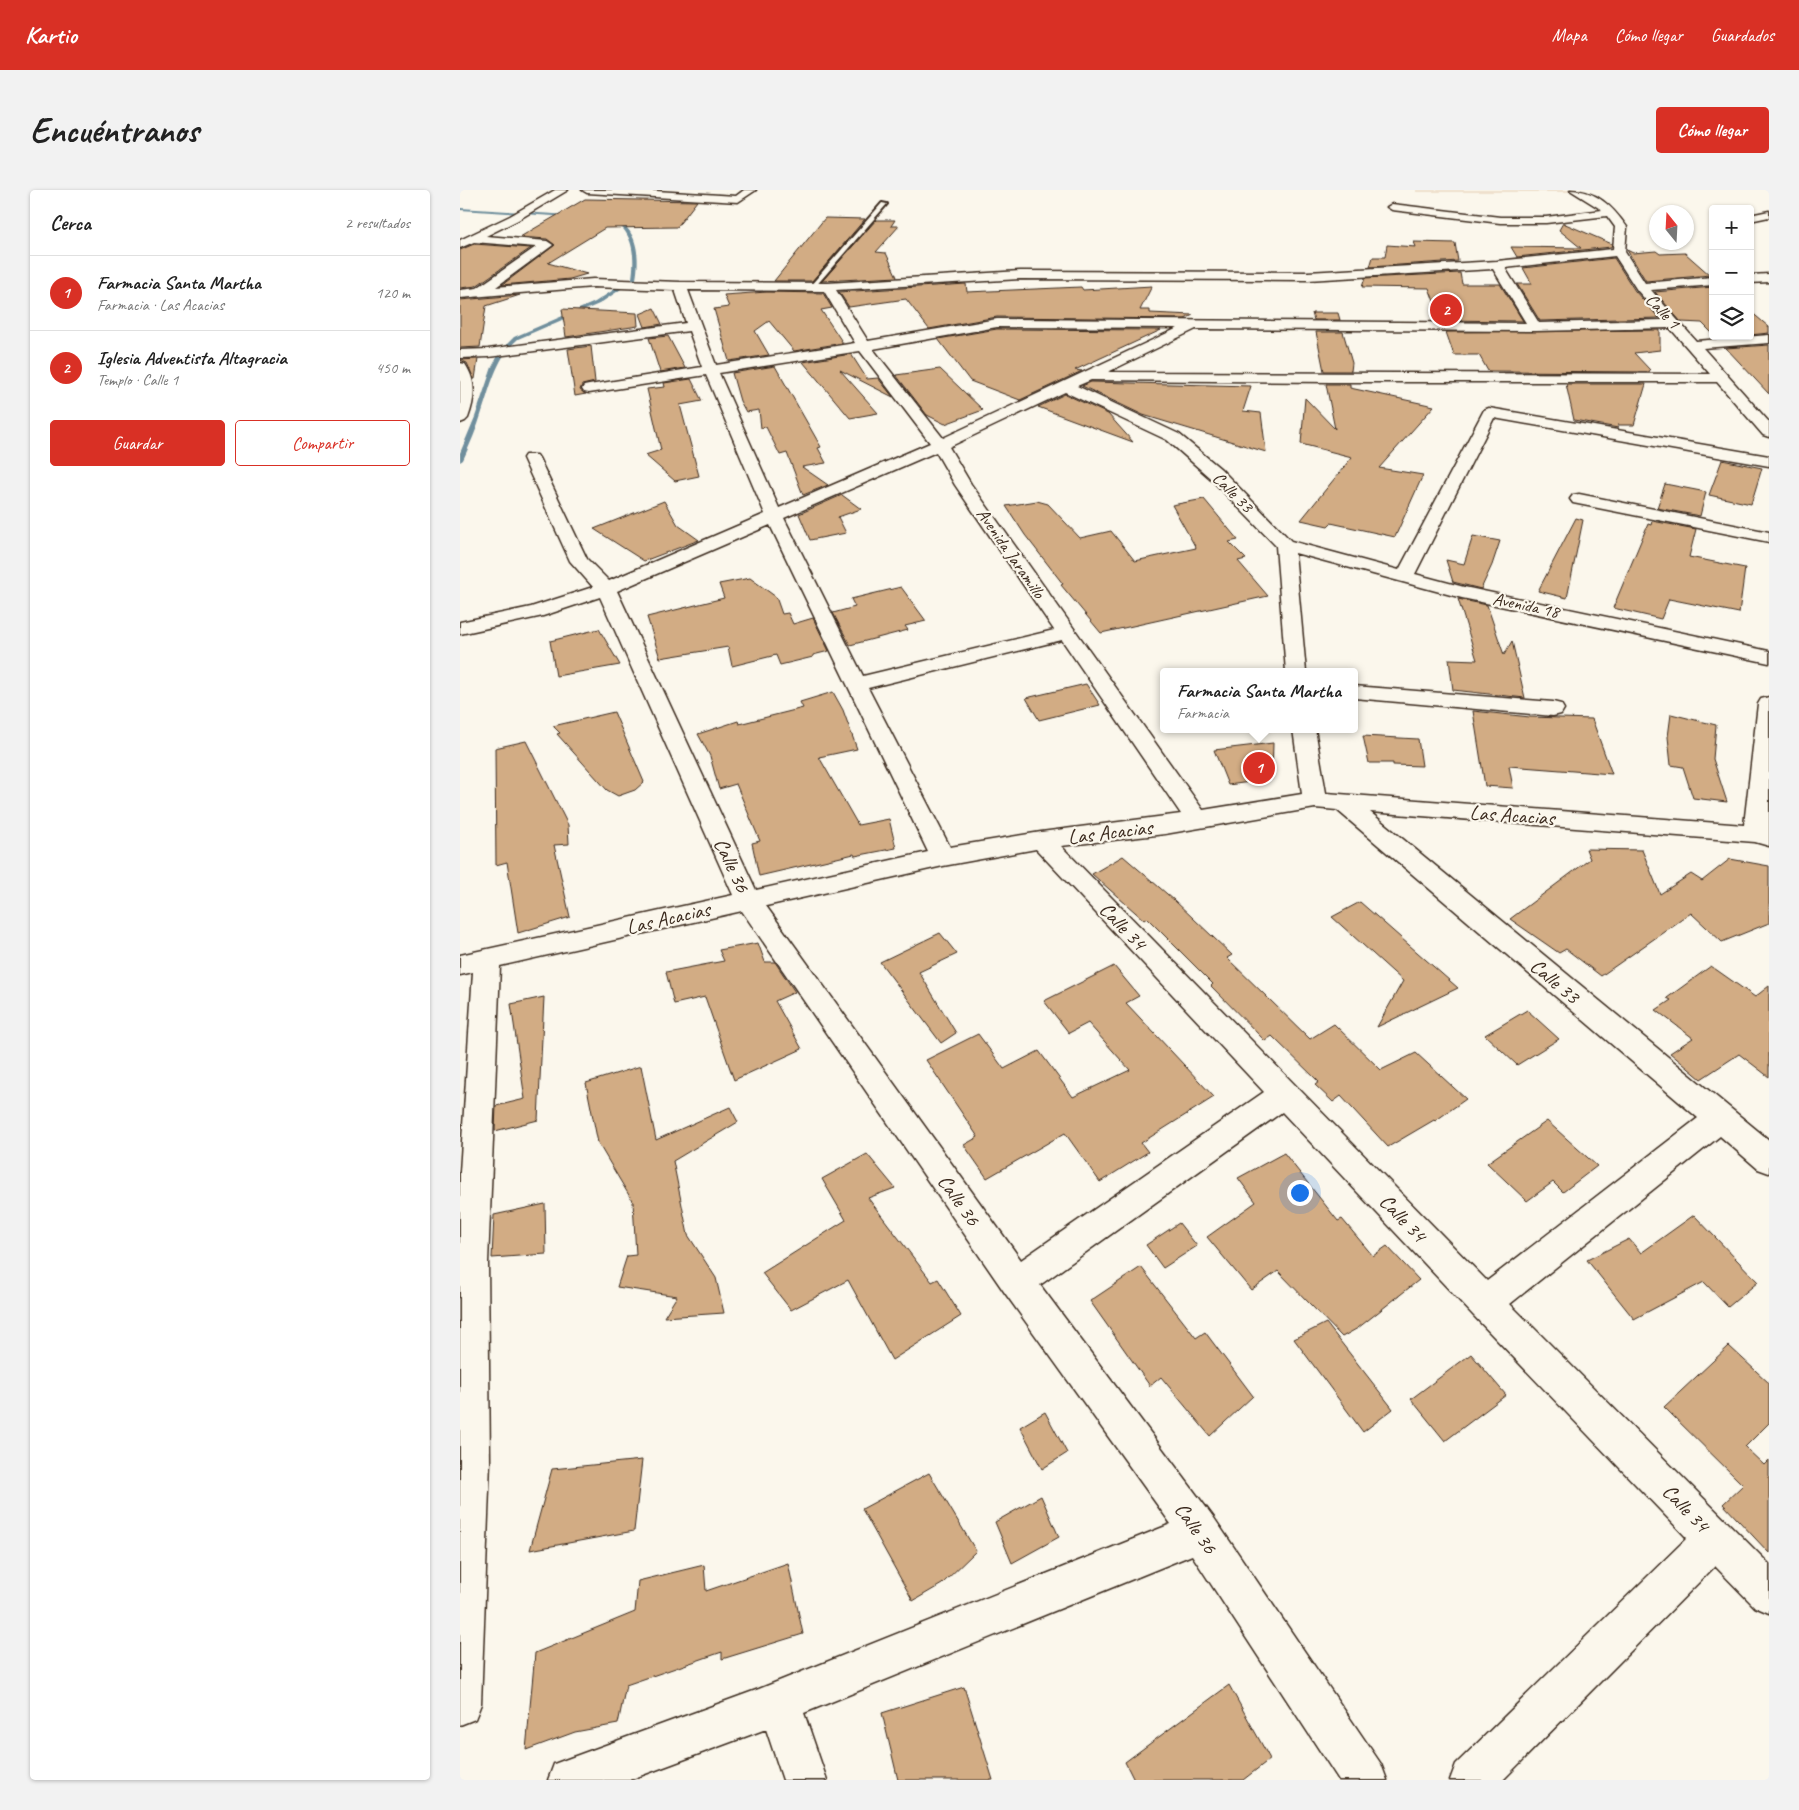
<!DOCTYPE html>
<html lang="es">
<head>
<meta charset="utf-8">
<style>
	body { margin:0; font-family:Caveat,sans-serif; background:#f2f2f2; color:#222 }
	.controls { position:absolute; right:15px; top:15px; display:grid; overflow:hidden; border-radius:5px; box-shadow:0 1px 4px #0004 }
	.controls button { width:45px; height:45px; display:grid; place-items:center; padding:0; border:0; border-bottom:1px solid #e0e0e0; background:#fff; color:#222; font:25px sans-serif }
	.compass { position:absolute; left:1189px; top:15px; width:45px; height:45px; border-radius:50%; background:#fff; box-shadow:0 1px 4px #0004; rotate:342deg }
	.you { position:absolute; left:839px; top:1002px; width:18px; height:18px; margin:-12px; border:4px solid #fff; border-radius:50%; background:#1a73e8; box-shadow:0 0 0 8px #1a73e833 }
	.badge { display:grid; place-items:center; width:32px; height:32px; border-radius:50%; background:#d93025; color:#fff; font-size:16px; font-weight:700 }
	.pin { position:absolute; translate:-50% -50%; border:2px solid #fff; box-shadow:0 1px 5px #0006 }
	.popup { position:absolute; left:700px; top:478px; width:198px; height:65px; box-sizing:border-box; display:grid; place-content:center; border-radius:5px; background:#fff; filter:drop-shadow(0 1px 4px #0005); font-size:16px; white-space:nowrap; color:#767676 }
	.popup b { font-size:19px; color:#222 }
	.popup::after { content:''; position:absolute; left:50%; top:100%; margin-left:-10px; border:10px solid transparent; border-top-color:#fff }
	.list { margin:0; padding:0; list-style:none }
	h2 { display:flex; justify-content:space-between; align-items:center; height:65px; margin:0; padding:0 20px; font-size:21px }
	h2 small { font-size:16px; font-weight:400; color:#767676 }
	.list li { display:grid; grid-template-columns:32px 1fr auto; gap:15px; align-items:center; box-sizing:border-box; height:75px; padding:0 20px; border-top:1px solid #e0e0e0 }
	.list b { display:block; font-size:19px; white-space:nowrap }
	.list p { margin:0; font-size:16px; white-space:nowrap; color:#767676 }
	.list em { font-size:16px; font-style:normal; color:#767676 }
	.actions { display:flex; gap:10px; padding:15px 20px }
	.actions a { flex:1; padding:11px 0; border:1px solid #d93025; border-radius:5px; text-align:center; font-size:18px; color:#d93025 }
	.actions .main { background:#d93025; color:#fff }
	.icon { flex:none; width:28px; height:28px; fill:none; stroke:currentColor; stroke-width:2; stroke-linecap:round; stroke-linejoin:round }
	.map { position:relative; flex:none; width:1309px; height:1590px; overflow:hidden; border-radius:5px }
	header { display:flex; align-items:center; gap:30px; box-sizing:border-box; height:70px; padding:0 25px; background:#d93025; color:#fff }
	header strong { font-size:24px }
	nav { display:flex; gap:28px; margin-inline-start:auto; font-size:18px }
	.intro { display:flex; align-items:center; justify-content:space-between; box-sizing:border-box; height:120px; padding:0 30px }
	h1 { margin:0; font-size:35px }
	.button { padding:12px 22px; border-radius:5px; background:#d93025; color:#fff; font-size:18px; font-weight:700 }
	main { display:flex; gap:30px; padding:0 30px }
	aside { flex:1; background:#fff; border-radius:5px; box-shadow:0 1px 4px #0004 }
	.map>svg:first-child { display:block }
</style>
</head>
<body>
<header>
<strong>Kartio</strong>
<nav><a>Mapa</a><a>Cómo llegar</a><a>Guardados</a></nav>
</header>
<div class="intro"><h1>Encuéntranos</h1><a class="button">Cómo llegar</a></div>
<main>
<aside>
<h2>Cerca<small>2 resultados</small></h2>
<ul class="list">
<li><span class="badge">1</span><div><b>Farmacia Santa Martha</b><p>Farmacia · Las Acacias</p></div><em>120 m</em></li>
<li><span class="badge">2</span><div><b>Iglesia Adventista Altagracia</b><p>Templo · Calle 1</p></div><em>450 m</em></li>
</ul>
<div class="actions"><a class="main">Guardar</a><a>Compartir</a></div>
</aside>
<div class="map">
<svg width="1309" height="1590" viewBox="0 0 1309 1590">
	<rect width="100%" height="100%" fill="#fbf7ec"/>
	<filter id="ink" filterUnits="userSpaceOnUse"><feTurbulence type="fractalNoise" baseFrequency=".02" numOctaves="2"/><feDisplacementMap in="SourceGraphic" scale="10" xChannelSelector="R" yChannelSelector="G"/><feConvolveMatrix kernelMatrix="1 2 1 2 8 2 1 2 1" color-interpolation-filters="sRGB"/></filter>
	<g filter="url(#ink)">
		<path fill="#efe0cd" d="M 956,0 L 1107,0 L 1112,2 L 956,2 Z"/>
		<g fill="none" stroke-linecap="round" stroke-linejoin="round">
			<path fill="#6f8f9d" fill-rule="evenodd" d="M 0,18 L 110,25 L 112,26 L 110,27 L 0,20 Z
				M 156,30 C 178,40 180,67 176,89 L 139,114 L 58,149 C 36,168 31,196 22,222 C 17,239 10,254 3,270 L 0,272 L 0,263 L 15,227 L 32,177 L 41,160 L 54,147 L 135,112 L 172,88 C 175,68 174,44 155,32 Z"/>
		</g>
		<path fill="#d2ac84" stroke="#3b2a1e" d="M 125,9 L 237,11 L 217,37 L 145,38 L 88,73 L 127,84 L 110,89 L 42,95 L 95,55 L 87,49 L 60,47 Z
			M 365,28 L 405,29 L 352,91 L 314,91 Z
			M 416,30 L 435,30 L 431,36 L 439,36 L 416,62 L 426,63 L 437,87 L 362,91 Z
			M 1103,33 L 1152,54 L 1151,57 L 1057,67 L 1051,57 L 1121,58 L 1099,40 Z
			M 954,52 L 995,53 L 998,71 L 910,77 L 913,67 L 925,67 L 927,55 L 956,57 Z
			M 14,54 L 71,58 L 16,96 L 0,98 L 0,60 Z
			M 1167,60 L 1173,63 L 1196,61 L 1200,64 L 1225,63 L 1250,85 L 1186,91 Z
			M 1154,68 L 1175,101 L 1199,128 L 1080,131 L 1057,94 L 1072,94 L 1063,78 Z
			M 1000,83 L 1002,94 L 1040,94 L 1063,131 L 981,130 L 969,98 L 902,97 L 905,88 Z
			M 506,94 L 507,102 L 621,97 L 623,100 L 692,96 L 680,120 L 690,120 L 690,123 L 733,125 L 725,129 L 537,127 L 469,139 L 446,109 L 389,117 L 379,102 Z
			M 1253,97 L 1253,144 L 1242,133 L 1221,132 L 1195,102 Z
			M 307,102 L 363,103 L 372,118 L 361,120 L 383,153 L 334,161 L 309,131 L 295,141 L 309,165 L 269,171 L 254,119 L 269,117 L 264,105 Z
			M 60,105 L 26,116 L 20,157 L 0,158 L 0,110 Z
			M 194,118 L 202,134 L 185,137 L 180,124 Z
			M 102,119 L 177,123 L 178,136 L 106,147 Z
			M 1290,121 L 1309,137 L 1309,143 L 1290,145 Z
			M 852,123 L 878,123 L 880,130 L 854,130 Z
			M 537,139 L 701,140 L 615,180 L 622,181 L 560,210 L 510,191 L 478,149 Z
			M 1200,140 L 1200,160 L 1174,163 L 1190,180 L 1189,182 L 1028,181 L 1019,165 L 994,165 L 986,142 Z
			M 856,142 L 883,142 L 892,173 L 891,181 L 864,181 Z
			M 208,146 L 225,178 L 200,182 L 189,148 Z
			M 1309,155 L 1309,204 L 1266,158 Z
			M 131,156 L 135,192 L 122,195 L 120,200 L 126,204 L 115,206 L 108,159 Z
			M 391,164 L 407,189 L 418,188 L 433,207 L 380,180 L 418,223 L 390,228 L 343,172 Z
			M 18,169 L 15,189 L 14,189 L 7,173 L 0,170 Z
			M 315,176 L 361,257 L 358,258 L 366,273 L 342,277 L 368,295 L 343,305 L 327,263 L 320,265 L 306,237 L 301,238 L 299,220 L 286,222 L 280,211 L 272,183 Z
			M 480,179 L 523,220 L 485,234 L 467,225 L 436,185 Z
			M 231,189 L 242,211 L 220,215 L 239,286 L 215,291 L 185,265 L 201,260 L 187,199 L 205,197 L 204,193 Z
			M 631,192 L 791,196 L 783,221 L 801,223 L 806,262 L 683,225 L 622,196 Z
			M 866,194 L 890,194 L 890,198 L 974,216 L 919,278 L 963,285 L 935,347 L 871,333 L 868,336 L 841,330 L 892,267 L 841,254 L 845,208 L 875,239 Z
			M 1106,194 L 1186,194 L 1174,235 L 1158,235 L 1158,238 L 1114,230 Z
			M 605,204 L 648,224 L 673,252 L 578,217 Z
			M 1262,270 L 1302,278 L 1291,314 L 1249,305 Z
			M 1205,294 L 1246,302 L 1240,326 L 1197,318 Z
			M 382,305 L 401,319 L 378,327 L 386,343 L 350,350 L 339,324 Z
			M 744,309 L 778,350 L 769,352 L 786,369 L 778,371 L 808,406 L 641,443 L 601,395 L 603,394 L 565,345 L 546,316 L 577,311 L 588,314 L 620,348 L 651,341 L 675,371 L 736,358 L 712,315 Z
			M 204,311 L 218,335 L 239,350 L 184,371 L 134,339 Z
			M 1116,328 L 1123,330 L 1107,408 L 1078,401 Z
			M 1192,331 L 1236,339 L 1229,367 L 1285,378 L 1279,423 L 1209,409 L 1201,429 L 1153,418 L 1188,334 L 1191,335 Z
			M 1013,346 L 1040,351 L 1032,375 L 1021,399 L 993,392 L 986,370 L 1004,374 Z
			M 290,388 L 316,407 L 322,424 L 328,423 L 333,434 L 353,428 L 369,461 L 353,465 L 353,467 L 320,475 L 316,465 L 272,476 L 268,457 L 200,468 L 187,427 L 264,408 L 259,394 Z
			M 441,397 L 466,431 L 445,436 L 448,440 L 390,455 L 373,423 L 395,417 L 391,409 Z
			M 998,409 L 1027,415 L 1044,465 L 1052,451 L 1065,508 L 993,500 L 989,469 L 1017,470 Z
			M 139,439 L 160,475 L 96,486 L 90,451 Z
			M 626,494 L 640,515 L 579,530 L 566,508 Z
			M 373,502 L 383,520 L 397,559 L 359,567 L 398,635 L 429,629 L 436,658 L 395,666 L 394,664 L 299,686 L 292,653 L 300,651 L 276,594 L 259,599 L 250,566 L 238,544 L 278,531 L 279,534 L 343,518 L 340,512 Z
			M 1013,521 L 1070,527 L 1132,529 L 1152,584 L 1049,576 L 1053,598 L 1025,596 Z
			M 154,522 L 184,592 L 175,600 L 158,606 L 147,600 L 97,544 L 100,543 L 93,536 Z
			M 1211,524 L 1256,535 L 1253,569 L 1267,612 L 1233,608 L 1223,577 L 1211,575 L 1208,547 Z
			M 903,546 L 958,549 L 962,576 L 933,575 L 933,573 L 909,573 Z
			M 66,551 L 108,635 L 109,654 L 94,655 L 110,727 L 58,743 L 47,672 L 36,675 L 35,558 Z
			M 813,553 L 812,589 L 768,595 L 754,560 Z
			M 1126,659 L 1182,660 L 1200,704 L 1231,684 L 1242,691 L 1270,669 L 1309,676 L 1309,733 L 1262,752 L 1231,723 L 1141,786 L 1106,759 L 1099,763 L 1050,729 L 1130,669 Z
			M 663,666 L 714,710 L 772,765 L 767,768 L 850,849 L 874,834 L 921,880 L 956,863 L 1006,909 L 975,931 L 974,930 L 928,957 L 881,906 L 873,912 L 855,895 L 859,892 L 812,846 L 805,851 L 751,796 L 753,794 L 687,728 L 684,730 L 632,684 Z
			M 900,712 L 998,798 L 917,837 L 943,791 L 872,727 Z
			M 480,743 L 497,764 L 459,782 L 496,843 L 481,853 L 420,772 Z
			M 298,753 L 305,772 L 315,772 L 335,802 L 315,811 L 342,859 L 274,890 L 245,807 L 214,814 L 206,782 L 264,771 L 259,760 Z
			M 654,776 L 679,806 L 666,813 L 754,907 L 681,953 L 688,962 L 640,992 L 605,943 L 527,988 L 504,955 L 518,947 L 466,870 L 518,844 L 544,879 L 579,861 L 613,907 L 670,880 L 628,833 L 609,843 L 584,811 Z
			M 1251,776 L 1295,807 L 1309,796 L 1309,887 L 1279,864 L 1241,889 L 1210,863 L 1233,848 L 1196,820 L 1211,810 L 1207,808 Z
			M 84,807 L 78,930 L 35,941 L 36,916 L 65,909 L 51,814 Z
			M 1067,820 L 1099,849 L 1057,875 L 1025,845 Z
			M 181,876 L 196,950 L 270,917 L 278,932 L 213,971 L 228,1045 L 256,1088 L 264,1123 L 204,1127 L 217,1106 L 157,1097 L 167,1066 L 176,1065 L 173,1012 L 138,953 L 126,893 Z
			M 1087,931 L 1137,976 L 1103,1002 L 1093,992 L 1067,1011 L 1027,973 Z
			M 824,963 L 878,1031 L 882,1029 L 913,1066 L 927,1056 L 959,1090 L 898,1138 L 882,1147 L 818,1081 L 791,1100 L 747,1047 L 796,1012 L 778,988 Z
			M 407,964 L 435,998 L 408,1008 L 472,1092 L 478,1089 L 501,1126 L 432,1170 L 388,1090 L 331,1120 L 302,1083 L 386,1030 L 362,989 Z
			M 85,1014 L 86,1064 L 32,1068 L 34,1025 Z
			M 1234,1025 L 1298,1092 L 1268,1117 L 1244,1092 L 1174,1129 L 1127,1070 L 1169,1049 L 1181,1063 Z
			M 719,1033 L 737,1056 L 703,1078 L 686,1055 Z
			M 681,1077 L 736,1148 L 745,1142 L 793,1206 L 750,1246 L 701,1187 L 690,1196 L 630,1111 Z
			M 866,1133 L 933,1219 L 903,1242 L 834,1149 Z
			M 1269,1156 L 1309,1193 L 1309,1233 L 1285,1257 L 1304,1275 L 1309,1270 L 1309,1363 L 1263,1314 L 1283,1295 L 1204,1217 Z
			M 1011,1164 L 1046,1205 L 985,1251 L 951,1209 Z
			M 585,1222 L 607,1263 L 582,1279 L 560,1237 Z
			M 182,1270 L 174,1341 L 70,1360 L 92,1279 Z
			M 469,1283 L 516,1361 L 482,1394 L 453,1411 L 402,1319 Z
			M 581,1306 L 599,1347 L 552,1373 L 535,1332 Z
			M 328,1373 L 343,1444 L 262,1469 L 262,1462 L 166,1495 L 158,1534 L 115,1542 L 66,1560 L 75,1463 L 175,1422 L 178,1391 L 244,1375 L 246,1401 Z
			M 769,1495 L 810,1569 L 783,1590 L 674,1590 L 665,1572 Z
			M 504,1497 L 533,1590 L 438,1590 L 422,1523 Z"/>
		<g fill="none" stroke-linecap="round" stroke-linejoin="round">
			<defs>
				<path id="lane" d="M 422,13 L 427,14 L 354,98 L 350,98 L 350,96 Z"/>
				<path id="street" d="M 95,0 L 108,0 L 58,30 L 26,46 L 87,51 L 93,55 L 36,97 L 133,89 L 220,92 L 368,93 L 560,81 L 848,82 L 1037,71 L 1153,59 L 1155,37 L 1147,26 L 1086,33 L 1040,33 L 932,20 L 927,17 L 932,14 L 1040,27 L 1086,27 L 1142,20 L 1110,0 C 1136,0 1152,16 1167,37 L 1165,62 L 1185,93 L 1253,87 L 1253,95 L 1191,100 L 1236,151 L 1309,145 L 1309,153 L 1243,158 L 1309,232 L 1309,247 L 1303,245 L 1257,192 L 873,192 L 631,190 L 617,196 L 719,244 L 761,279 L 831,351 L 939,380 L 1024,220 L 1029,218 L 1309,266 L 1309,276 L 1034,228 L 955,384 L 1004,397 L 1309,461 L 1309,473 L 1002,408 L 835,363 L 846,482 L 826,482 L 816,356 L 749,287 L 707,250 L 605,202 L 489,257 L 511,294 L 743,620 L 842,604 L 833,539 L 855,539 L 866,603 L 1284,635 L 1298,514 L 1301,509 L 1309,507 L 1309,656 L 1295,652 L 910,622 L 1309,950 L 1309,983 L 1298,979 L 1260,946 L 1050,1114 L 1309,1374 L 1309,1423 L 1295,1417 L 1255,1376 L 1043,1590 L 990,1590 L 996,1574 L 1227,1348 L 1013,1125 L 822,922 L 580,1095 L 754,1328 L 921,1574 L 927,1590 L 879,1590 L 732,1365 L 344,1523 L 367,1590 L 323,1590 L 306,1539 L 169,1590 L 88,1590 L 94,1574 L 110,1568 L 299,1499 L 711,1334 L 545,1103 L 282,721 L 40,776 L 28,1073 L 30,1272 L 21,1514 L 15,1529 L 0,1535 L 0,982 L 13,782 L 0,785 L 0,765 L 273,705 L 140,407 L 83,426 L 0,444 L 0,432 L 71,417 L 133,397 L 110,371 L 63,268 L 65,265 L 77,265 L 79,268 L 127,369 L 149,391 L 305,324 L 246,185 L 129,203 L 124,202 L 122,199 L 124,196 L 129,195 L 242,177 L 229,141 L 28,167 L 0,168 L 0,160 L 28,159 L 226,133 L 215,100 L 133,97 L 0,108 L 0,100 L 17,98 L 76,57 L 14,52 L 0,58 L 0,50 L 50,26 ZM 1155,66 L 1177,100 L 1203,130 L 1079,133 L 1045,78 ZM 1033,79 L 1066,133 L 537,129 L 408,151 L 376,100 L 560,89 L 848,90 ZM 228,100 L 364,101 L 395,153 L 256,175 ZM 537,137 L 718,138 L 483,248 L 413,159 ZM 1210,138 L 1250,184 L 648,182 L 736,139 L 1075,141 ZM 400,161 L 470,253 L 319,318 L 259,183 ZM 476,262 L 495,295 L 594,440 L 403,486 L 324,328 ZM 310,335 L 468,662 L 296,700 L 157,401 ZM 602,450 L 721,624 L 581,642 L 490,657 L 408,498 ZM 855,618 L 877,620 L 1238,928 L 1027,1091 L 601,656 L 705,644 ZM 576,659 L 804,902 L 561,1070 L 306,716 L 483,676 Z
					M 122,0 L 180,0 L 276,6 L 284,0 L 296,0 L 278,12 L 127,3 Z
					M 1309,21 L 1309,27 L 1290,31 L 1290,25 Z
					M 1309,84 L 1309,92 L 1290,93 L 1290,85 Z
					M 0,173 L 5,174 C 17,192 15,209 8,228 L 5,231 L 0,233 Z
					M 1119,304 L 1309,342 L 1309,352 L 1113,313 L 1110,309 L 1113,305 Z
					M 894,496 L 1093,512 L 1101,514 L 1104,519 L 1101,524 L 1093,526 L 894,508 Z"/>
			</defs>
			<use href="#lane" stroke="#3b2a1e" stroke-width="4"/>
			<use href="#street" stroke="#3b2a1e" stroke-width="3"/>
			<use href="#lane" fill="#fbf7ec" fill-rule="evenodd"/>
			<use href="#street" fill="#fbf7ec" fill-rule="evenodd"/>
		</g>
	</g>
	<g text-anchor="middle" stroke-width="4.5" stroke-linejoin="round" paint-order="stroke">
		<g font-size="18" fill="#3b2a1e" stroke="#fbf7ec">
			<text transform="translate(1203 121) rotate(47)" y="6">Calle 1</text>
			<text transform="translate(773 302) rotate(45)" y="6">Calle 33</text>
			<text transform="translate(551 363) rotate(55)" y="6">Avenida Jaramillo</text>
			<text transform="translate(1066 415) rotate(12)" y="6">Avenida 18</text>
		</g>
		<g font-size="21" fill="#3b2a1e" stroke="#fbf7ec">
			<text transform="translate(1052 625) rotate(4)" y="7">Las Acacias</text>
			<text transform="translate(650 642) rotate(-7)" y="7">Las Acacias</text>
			<text transform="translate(272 675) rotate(65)" y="7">Calle 36</text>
			<text transform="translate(208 728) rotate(-13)" y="7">Las Acacias</text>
			<text transform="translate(663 736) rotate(46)" y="7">Calle 34</text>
			<text transform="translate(1095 791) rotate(40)" y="7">Calle 33</text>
			<text transform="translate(499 1010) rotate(55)" y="7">Calle 36</text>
			<text transform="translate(943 1028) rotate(46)" y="7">Calle 34</text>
			<text transform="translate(1226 1318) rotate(46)" y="7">Calle 34</text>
			<text transform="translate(736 1338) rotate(55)" y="7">Calle 36</text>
		</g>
	</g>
</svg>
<div class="controls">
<button>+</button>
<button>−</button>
<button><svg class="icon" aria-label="layers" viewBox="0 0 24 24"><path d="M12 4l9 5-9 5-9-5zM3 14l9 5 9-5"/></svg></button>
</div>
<svg class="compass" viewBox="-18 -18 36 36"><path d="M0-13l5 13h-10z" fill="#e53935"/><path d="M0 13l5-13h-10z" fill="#767676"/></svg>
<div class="you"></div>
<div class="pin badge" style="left:799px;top:578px">1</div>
<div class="popup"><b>Farmacia Santa Martha</b>Farmacia</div>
<div class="pin badge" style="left:986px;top:120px">2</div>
</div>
</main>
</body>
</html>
